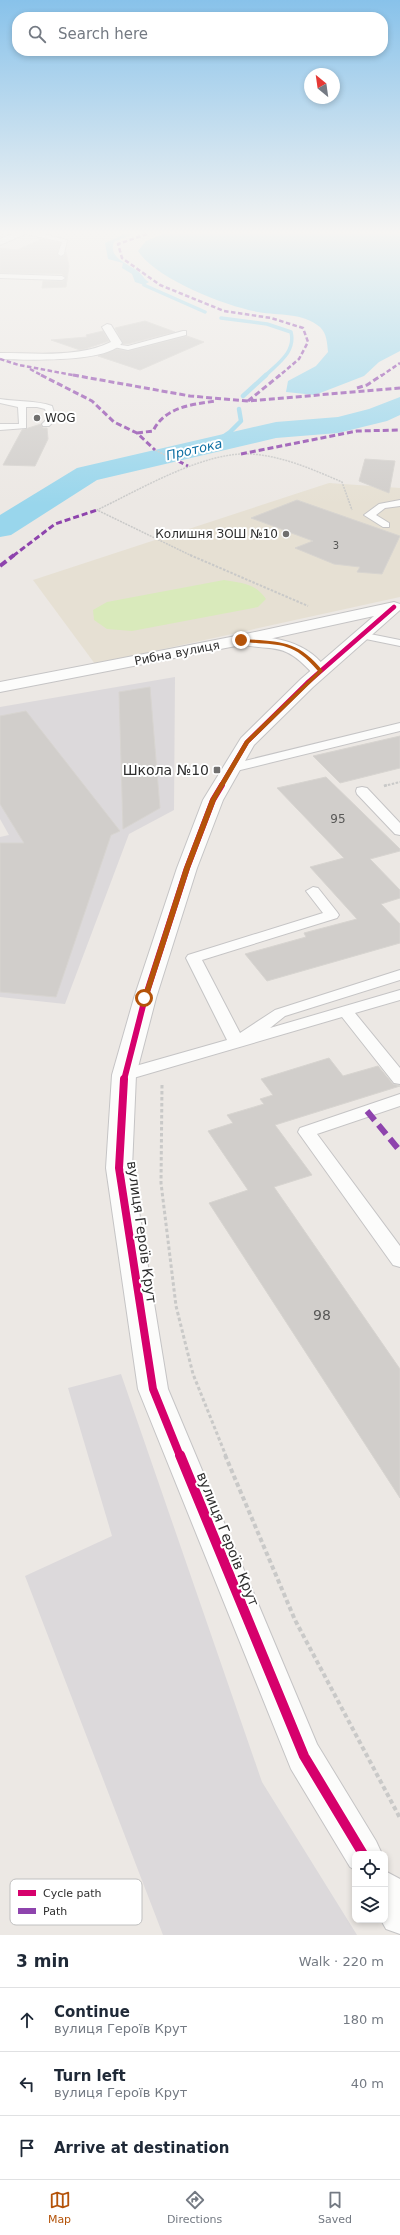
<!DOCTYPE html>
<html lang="en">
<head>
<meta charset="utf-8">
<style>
	body { margin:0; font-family:"DejaVu Sans",sans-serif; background:#f2f2f3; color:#1f2937 }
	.controls { position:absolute; right:12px; bottom:12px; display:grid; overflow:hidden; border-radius:8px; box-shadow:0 2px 6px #0003 }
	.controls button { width:36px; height:36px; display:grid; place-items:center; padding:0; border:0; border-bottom:1px solid #e0e1e3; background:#fff; color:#1f2937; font:20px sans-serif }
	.compass { position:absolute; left:304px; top:68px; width:36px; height:36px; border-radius:50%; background:#fff; box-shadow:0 2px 6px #0003; rotate:331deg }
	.stop { position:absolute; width:12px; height:12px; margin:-9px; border:3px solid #b45309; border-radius:50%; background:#fff }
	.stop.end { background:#b45309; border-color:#fff; box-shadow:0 1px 4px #0008 }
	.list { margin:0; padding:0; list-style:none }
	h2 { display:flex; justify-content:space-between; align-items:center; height:52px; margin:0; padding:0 16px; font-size:17px }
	h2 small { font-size:13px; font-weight:400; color:#747a83 }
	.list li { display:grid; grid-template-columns:26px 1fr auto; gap:12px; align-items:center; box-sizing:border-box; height:64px; padding:0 16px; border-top:1px solid #e0e1e3 }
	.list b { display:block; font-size:15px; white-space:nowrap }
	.list p { margin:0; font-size:13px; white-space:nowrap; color:#747a83 }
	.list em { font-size:13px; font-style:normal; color:#747a83 }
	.icon { flex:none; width:22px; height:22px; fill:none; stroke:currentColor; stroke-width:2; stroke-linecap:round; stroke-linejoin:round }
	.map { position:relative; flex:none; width:400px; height:1935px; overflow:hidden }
	.search { position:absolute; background:#fff; box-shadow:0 2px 6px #0003; left:12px; right:12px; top:12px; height:44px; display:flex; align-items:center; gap:10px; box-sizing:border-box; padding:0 14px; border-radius:16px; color:#747a83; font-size:15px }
	.sheet { height:244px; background:#fff }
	nav { display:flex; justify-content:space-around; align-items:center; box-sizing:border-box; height:56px; border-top:1px solid #e0e1e3; background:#fff; font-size:11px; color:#747a83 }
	nav a { display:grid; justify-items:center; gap:2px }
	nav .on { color:#b45309 }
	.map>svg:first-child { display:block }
</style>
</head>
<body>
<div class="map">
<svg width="400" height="1935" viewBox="0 0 400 1935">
	<rect width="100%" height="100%" fill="#ece8e4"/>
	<path fill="#dcd9db" d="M 175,677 L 174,810 L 129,834 L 65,1004 L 0,997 L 0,837 L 9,835 L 0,819 L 0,707 Z
		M 121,1374 L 262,1782 L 357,1935 L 163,1935 L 25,1576 L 112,1536 L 68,1388 Z"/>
	<path fill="#e6e0d3" d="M 329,483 L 400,488 L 400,597 L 95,664 L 33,580 Z"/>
	<path fill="#d9eabb" d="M 224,580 C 242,583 255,583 266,599 L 258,607 L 132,631 L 107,629 L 94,620 L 93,610 L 107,602 Z"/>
	<path fill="#99d6ec" d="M 125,234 L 133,234 L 114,242 C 107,259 132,265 140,273 C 144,277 144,279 149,282 L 144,285 L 135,282 L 132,274 L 122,268 L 123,263 L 108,259 L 105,243 Z
		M 163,234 L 400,234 L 400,351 L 379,362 L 364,376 L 315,395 L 286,392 L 288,381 L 316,366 L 328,352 C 327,343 327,334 320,327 C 302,312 280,316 258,312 C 225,306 156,279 138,251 L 146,241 Z"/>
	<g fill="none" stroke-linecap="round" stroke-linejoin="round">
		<path stroke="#99d6ec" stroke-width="3.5" d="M 144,285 L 205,312
			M 221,318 L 267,324 L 291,332 C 296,352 278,363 265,376"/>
		<path stroke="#99d6ec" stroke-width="4.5" d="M 243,396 L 266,375
			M 214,443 L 230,432 L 241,421 L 239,409"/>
		<path fill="#99d6ec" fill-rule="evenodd" d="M 400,397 L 400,415 L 387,421 L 338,433 L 276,438 L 97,480 L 11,535 L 0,537 L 0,515 L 77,468 L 276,422 L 338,417 L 369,409 Z"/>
	</g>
	<path fill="#d1cecb" stroke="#d7d4d0" d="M 42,239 L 60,243 L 57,254 L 60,257 L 65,255 L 66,252 L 69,266 L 66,287 L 42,288 L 43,281 L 63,281 L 66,278 L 62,274 L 0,273 L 0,248 L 17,250 Z
		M 145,321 L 175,332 L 128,344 L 123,344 L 115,328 Z
		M 103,331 L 109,341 L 85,349 L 80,350 L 51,340 L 87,337 L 86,335 Z
		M 187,336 L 204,342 L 140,370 L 98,356 L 116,349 L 128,351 Z
		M 41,424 L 43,428 L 47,428 L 48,439 L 35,466 L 3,465 L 22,430 Z
		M 365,459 L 395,461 L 389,493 L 359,481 Z
		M 297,500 L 400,536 L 382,574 L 357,572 L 360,567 L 334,564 L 295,548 L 313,541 L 251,518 Z
		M 150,687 L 160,808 L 123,829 L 119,692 Z
		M 26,711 L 120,831 L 111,835 L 56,997 L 0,992 L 0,843 L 24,843 L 0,804 L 0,716 Z
		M 400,736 L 400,768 L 340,783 L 313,756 Z
		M 326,777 L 400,849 L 400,851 L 370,859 L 400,890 L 400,898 L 381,904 L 400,924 L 400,943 L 267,981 L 245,954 L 306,937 L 304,933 L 357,919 L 310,867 L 344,858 L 277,788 Z
		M 329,1058 L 343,1076 L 378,1066 L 393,1084 L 400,1086 L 275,1125 L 312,1175 L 274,1187 L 400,1369 L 400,1498 L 209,1203 L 248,1190 L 208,1131 L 233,1123 L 227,1115 L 264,1104 L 260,1099 L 273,1095 L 261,1079 Z"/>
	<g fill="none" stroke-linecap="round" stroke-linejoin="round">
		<defs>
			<path id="service" d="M 26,234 L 43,234 L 67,240 L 64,254 L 61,256 L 58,254 L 62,242 Z
				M 0,274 L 62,276 L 65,278 L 62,280 L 0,278 Z
				M 183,331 L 186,331 L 186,335 L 128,350 L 109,346 L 113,344 L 128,346 Z
				M 0,399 C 18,402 35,400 52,406 L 56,419 L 49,426 L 43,426 L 42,424 L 48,418 L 45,409 L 37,407 L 26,407 L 26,428 L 0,430 L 0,424 L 19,424 L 18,407 L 0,403 Z
				M 400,500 L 400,506 L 385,508 L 376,515 L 389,523 L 389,527 L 383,527 L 364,515 L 379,504 Z
				M 360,632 L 400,640 L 400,646 L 356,637 L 355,635 L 356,633 Z
				M 400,723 L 400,731 L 232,772 L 226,768 L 228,765 Z
				M 362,787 L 367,788 L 400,823 L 400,835 L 395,834 L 357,794 L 356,791 L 357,788 Z
				M 313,887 L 318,888 L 337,912 L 339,915 L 337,918 L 202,960 L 240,1033 L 275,1010 L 400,970 L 400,980 L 285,1016 L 270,1028 L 400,990 L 400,1000 L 355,1013 L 400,1068 L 400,1084 L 394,1083 L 342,1017 L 130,1079 L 118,1079 L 116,1075 L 118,1071 L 227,1040 L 186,958 L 188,955 L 323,913 L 306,891 Z
				M 400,1094 L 400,1106 L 317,1134 L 400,1246 L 400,1267 L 393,1265 L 298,1132 L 300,1128 Z"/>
			<path id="minor" d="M 107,324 L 111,325 L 122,343 C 107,363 25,360 0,359 L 0,353 C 35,353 79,358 111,342 L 102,327 Z
				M 241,635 C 275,637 307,640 328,671 L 326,675 L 314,675 C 282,639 275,653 235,643 L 233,640 L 235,637 Z"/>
			<path id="tertiary" d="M 12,234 L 25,234 L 0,245 L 0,239 Z
				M 394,602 L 400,604 L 400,610 L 313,687 L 254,745 L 223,800 L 197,868 L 156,998 L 136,1075 L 132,1168 L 168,1389 L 317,1744 L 376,1841 L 382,1854 L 355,1854 L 355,1870 L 350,1867 L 291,1769 L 138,1389 L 106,1168 L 112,1075 L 134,998 L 177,868 L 203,800 L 241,738 L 301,679 L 374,616 L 241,645 L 0,692 L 0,682 L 241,635 Z
				M 385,1871 L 400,1879 L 400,1934 L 386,1929 L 381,1920 L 385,1920 Z"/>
		</defs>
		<use href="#service" stroke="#c5c4c5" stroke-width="2"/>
		<use href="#minor" stroke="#c5c4c5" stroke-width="2"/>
		<use href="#tertiary" stroke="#c5c4c5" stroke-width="2"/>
		<path stroke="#c9c9c8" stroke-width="1.5" stroke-dasharray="2 1" stroke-linecap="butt" d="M 155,450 L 178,461
			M 192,556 L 97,510 C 139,490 204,451 251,454 C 283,456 314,470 342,482 L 352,510"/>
		<path stroke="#c9c9c8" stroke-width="2" stroke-dasharray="2.5 1.5" stroke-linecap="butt" d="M 190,555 L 308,606
			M 384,786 L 400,782"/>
		<path stroke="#c9c9c8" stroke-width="2.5" stroke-dasharray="3 2" stroke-linecap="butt" d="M 384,786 L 387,785"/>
		<path stroke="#c9c9c8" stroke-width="3" stroke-dasharray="3.5 2.5" stroke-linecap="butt" d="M 162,1085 L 161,1183 L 176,1306 L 193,1374 L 226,1456"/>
		<path stroke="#c9c9c8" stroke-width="4" stroke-dasharray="4.5 3" stroke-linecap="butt" d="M 225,1455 L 295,1620 L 400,1818"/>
		<use href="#service" fill="#fcfcfb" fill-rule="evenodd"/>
		<use href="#minor" fill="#fcfcfb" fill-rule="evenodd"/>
		<use href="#tertiary" fill="#fcfcfb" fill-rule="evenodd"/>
		<path stroke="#8e44ad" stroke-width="2.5" stroke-dasharray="4.5 2.5" stroke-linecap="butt" d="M 147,234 L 118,244 L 122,258 L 160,285 L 224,311 L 271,318 L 303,328 L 308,342 L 299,359 L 279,376
			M 0,359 L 19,365 L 78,376
			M 30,369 L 43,376
			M 381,376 L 400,363"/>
		<path stroke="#8e44ad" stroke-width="3" stroke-dasharray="6 3" stroke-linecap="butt" d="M 41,375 L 92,401 L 114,422 L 137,433 L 155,450
			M 73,375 L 190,396 L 248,401 L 400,388
			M 357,388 L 367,385 L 382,375
			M 248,401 L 280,375
			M 137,433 L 153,431 C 165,407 190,405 215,401
			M 241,454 L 357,431 L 400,430
			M 178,461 L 188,466
			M 13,556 L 55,524 L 97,510"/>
		<path stroke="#8e44ad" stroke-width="4" stroke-dasharray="8 4" stroke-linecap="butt" d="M 0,566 L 14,555"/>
		<path stroke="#8e44ad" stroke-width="6" stroke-dasharray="12 6" stroke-linecap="butt" d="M 367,1111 L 400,1151"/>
		<defs>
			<path id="cycleway-far3" d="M 221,786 L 247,742 L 307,683 L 394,607"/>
			<path id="cycleway-far2" d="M 124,1080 L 145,998 L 187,868 L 213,800 L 222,785"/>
			<path id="cycleway-far1" d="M 124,1079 L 119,1168 L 153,1389 L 180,1456"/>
			<path id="cycleway" d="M 180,1455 L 304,1756 L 363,1854"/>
		</defs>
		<use href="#cycleway-far3" stroke="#fff" stroke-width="6"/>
		<use href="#cycleway-far2" stroke="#fff" stroke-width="8"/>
		<use href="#cycleway-far1" stroke="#fff" stroke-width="10"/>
		<use href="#cycleway" stroke="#fff" stroke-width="12"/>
		<use href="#cycleway-far3" stroke="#d6006c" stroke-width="4.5"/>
		<use href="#cycleway-far2" stroke="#d6006c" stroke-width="6"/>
		<use href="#cycleway-far1" stroke="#d6006c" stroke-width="8"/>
		<use href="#cycleway" stroke="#d6006c" stroke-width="10"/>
	</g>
	<linearGradient id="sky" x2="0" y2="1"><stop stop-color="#88c2ea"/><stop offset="0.46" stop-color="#f6f5f3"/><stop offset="1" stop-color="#f6f5f3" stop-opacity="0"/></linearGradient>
	<rect width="400" height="505" fill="url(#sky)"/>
	<path fill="#b45309" d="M 241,639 C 279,641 298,640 323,671 L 249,743 L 216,800 L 190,868 L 148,998 L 142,999 L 184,868 L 210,800 L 245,741 L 318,671 C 290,638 277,647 239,641 Z"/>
	<g fill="#706f6e" stroke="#fff" stroke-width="1.5">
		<circle cx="37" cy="418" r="4"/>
		<circle cx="286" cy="534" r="4"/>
		<rect x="213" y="766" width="8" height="8" rx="2"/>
	</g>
	<g text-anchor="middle" stroke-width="4" stroke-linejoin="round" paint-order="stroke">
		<g font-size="10" fill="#585857">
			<text x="336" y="549">3</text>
		</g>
		<g font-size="12" fill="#2e2e2e" stroke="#fff" text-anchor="start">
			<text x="45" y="422">WOG</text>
			<text x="278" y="538" text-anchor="end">Колишня ЗОШ №10</text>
		</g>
		<g font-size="12" fill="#2e2e2e" stroke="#fff">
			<text transform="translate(177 653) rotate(-11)" y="4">Рибна вулиця</text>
		</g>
		<g font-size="12" fill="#585857">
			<text x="338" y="823">95</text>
		</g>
		<g font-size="13" font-style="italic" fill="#0d6fa3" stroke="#fff">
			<text transform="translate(194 449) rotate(-13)" y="5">Протока</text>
		</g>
		<g font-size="14" fill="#2e2e2e" stroke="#fff" text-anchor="end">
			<text x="209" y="775">Школа №10</text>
		</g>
		<g font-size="14" fill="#2e2e2e" stroke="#fff">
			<text transform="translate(142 1232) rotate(82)" y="5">вулиця Героїв Крут</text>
			<text transform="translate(228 1539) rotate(68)" y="5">вулиця Героїв Крут</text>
		</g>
		<g font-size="14" fill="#585857">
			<text x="322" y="1320">98</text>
		</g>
	</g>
	<rect x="10" y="1879" width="132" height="46" rx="6" fill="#fff" stroke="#c0c0c0" stroke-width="1"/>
	<rect x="18" y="1890" width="18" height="6" fill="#d6006c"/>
	<rect x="18" y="1908" width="18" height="6" fill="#8e44ad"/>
	<g font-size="11" fill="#2e2e2e">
		<text x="43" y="1897">Cycle path</text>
		<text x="43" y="1915">Path</text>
	</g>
</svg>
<div class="controls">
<button><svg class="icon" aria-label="locate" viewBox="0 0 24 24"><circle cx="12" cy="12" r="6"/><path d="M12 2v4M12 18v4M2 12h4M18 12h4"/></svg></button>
<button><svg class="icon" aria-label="layers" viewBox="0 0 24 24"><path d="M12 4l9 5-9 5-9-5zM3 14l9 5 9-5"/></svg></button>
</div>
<svg class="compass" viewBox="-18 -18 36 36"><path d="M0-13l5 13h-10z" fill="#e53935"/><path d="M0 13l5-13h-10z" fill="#747a83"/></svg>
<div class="stop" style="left:144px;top:998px"></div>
<div class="stop end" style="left:241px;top:640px"></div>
<div class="search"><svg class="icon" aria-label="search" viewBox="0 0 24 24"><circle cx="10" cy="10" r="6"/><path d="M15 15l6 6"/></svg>Search here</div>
</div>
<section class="sheet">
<h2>3 min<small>Walk · 220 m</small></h2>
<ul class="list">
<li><svg class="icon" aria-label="ahead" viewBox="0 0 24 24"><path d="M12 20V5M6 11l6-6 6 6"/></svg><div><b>Continue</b><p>вулиця Героїв Крут</p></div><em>180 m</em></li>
<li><svg class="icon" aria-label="left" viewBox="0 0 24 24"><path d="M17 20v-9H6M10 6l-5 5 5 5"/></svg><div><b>Turn left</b><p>вулиця Героїв Крут</p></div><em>40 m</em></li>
<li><svg class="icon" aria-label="arrive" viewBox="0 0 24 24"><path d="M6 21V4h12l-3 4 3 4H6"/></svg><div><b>Arrive at destination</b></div></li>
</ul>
</section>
<nav>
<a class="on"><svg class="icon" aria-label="map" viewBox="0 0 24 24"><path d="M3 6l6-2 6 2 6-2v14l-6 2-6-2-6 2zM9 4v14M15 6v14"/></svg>Map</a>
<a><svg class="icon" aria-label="directions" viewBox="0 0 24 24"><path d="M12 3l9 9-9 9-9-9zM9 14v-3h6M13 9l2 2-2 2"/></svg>Directions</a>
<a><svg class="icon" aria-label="saved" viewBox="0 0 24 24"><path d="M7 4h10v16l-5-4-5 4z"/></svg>Saved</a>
</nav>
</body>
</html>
